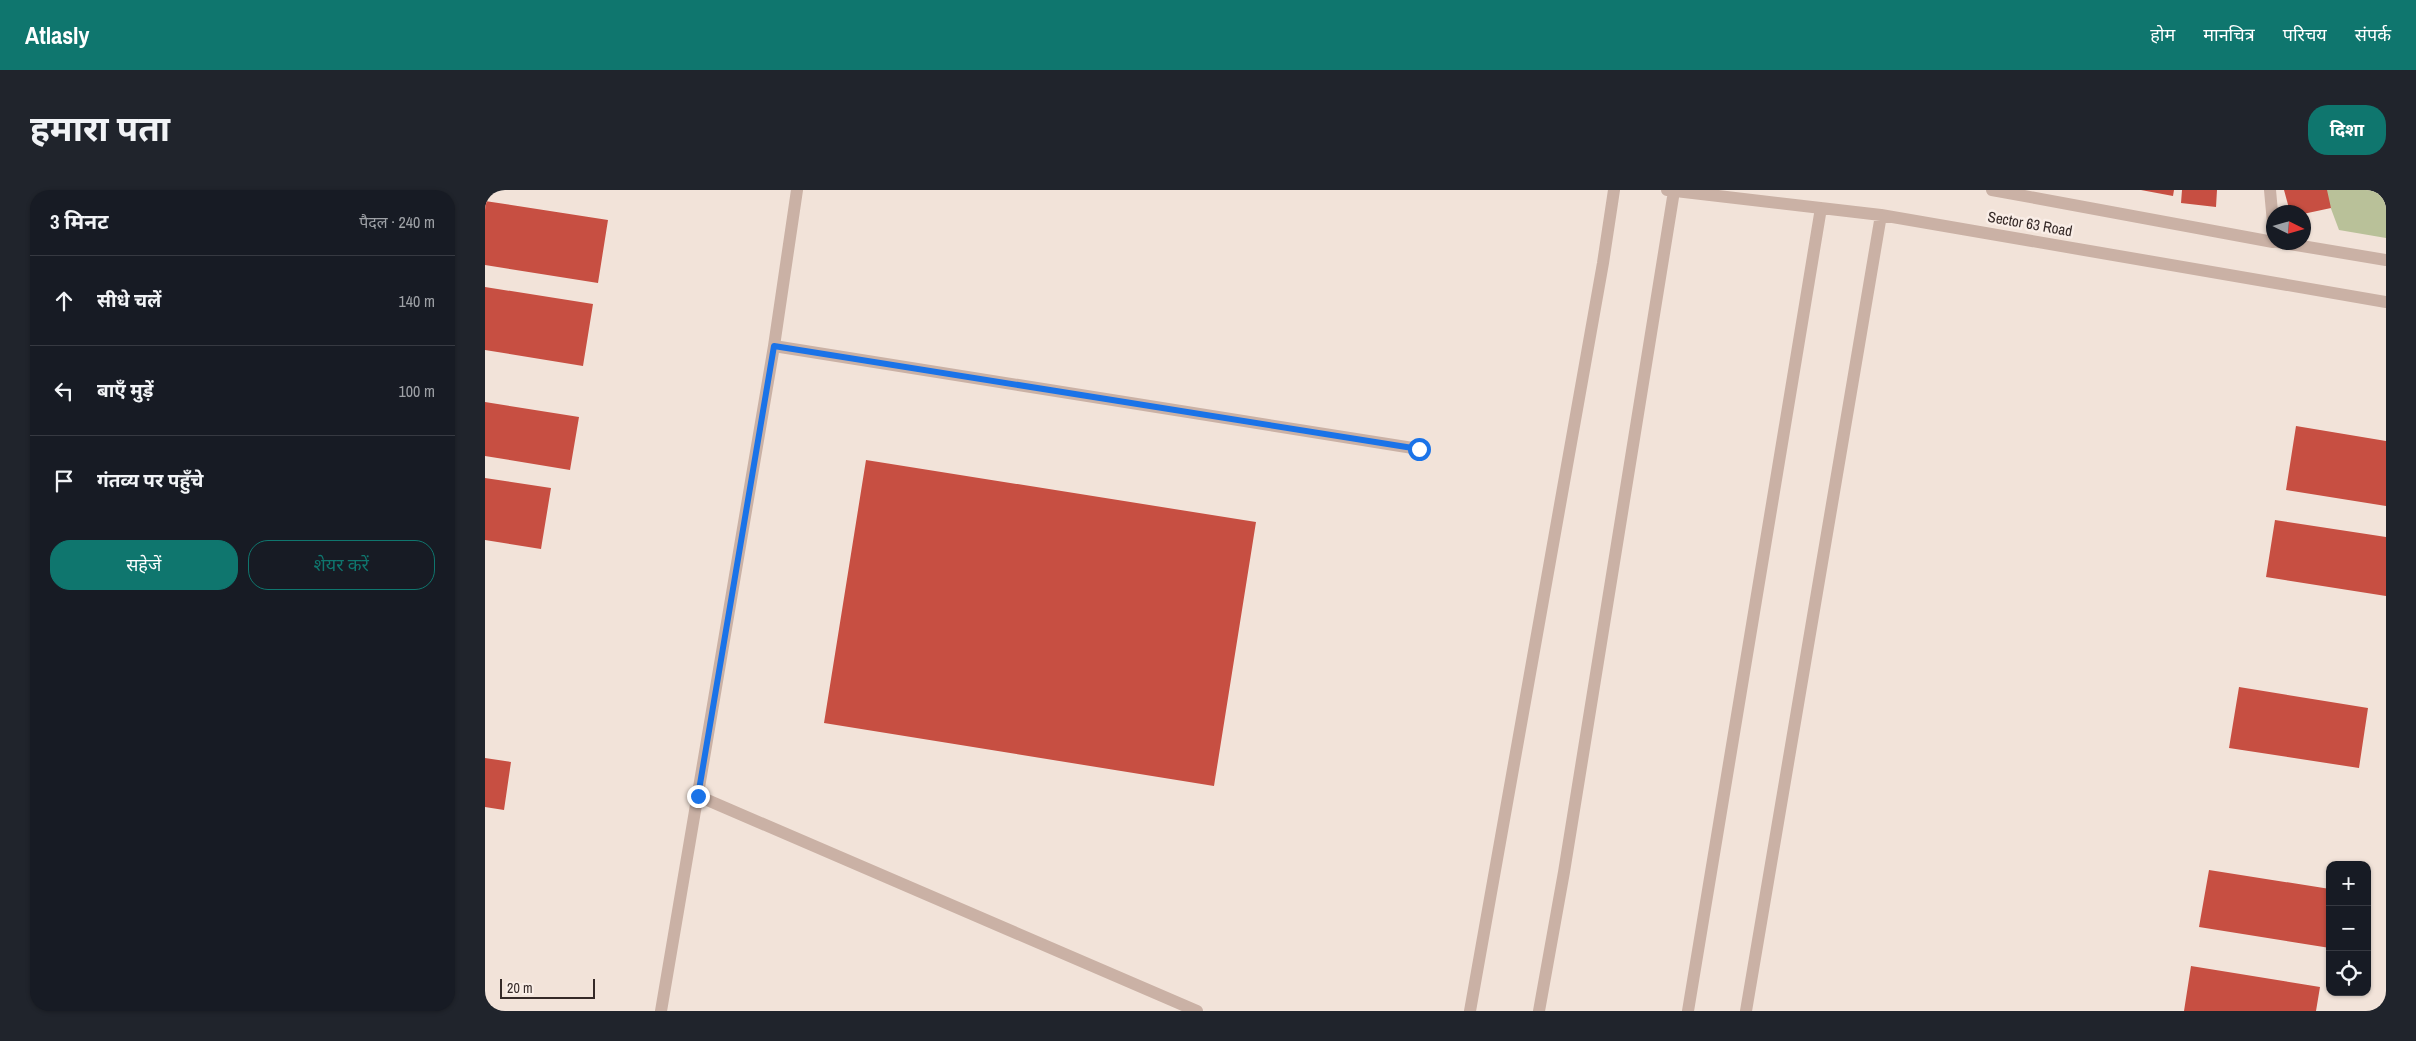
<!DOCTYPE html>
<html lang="hi">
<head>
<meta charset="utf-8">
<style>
	body { margin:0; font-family:"Archivo Narrow","Noto Sans Devanagari",sans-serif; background:#20242c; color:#f1f3f6 }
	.controls { position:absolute; right:15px; bottom:15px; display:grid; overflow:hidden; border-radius:10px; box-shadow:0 1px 4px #0004 }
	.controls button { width:45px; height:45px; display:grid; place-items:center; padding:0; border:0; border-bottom:1px solid #363941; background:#171b24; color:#f1f3f6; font:25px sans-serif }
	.compass { position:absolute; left:1781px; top:15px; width:45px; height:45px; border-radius:50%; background:#171b24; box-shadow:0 1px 4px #0004; rotate:95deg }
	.scale { position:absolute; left:15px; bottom:12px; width:95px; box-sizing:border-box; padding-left:5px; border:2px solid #352927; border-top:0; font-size:14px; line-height:18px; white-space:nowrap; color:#352927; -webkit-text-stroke:4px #f9ede6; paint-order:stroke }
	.stop { position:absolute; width:15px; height:15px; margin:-11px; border:4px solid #1a73e8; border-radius:50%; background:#fff }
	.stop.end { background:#1a73e8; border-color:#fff; box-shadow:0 1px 5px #0008 }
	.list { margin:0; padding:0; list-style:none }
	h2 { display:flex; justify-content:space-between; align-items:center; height:65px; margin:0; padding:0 20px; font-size:21px }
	h2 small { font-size:16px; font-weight:400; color:#9ea1a6 }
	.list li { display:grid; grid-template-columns:32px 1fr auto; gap:15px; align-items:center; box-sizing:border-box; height:90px; padding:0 20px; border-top:1px solid #363941 }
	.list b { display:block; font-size:19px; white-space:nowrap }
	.list em { font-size:16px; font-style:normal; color:#9ea1a6 }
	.actions { display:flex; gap:10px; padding:15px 20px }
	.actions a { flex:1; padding:11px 0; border:1px solid #0f766e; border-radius:20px; text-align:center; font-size:18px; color:#0f766e }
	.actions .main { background:#0f766e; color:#fff }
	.icon { flex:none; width:28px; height:28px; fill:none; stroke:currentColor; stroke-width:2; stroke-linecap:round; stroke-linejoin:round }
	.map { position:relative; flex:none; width:1901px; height:821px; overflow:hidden; border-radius:20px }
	header { display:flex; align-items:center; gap:30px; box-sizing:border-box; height:70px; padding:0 25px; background:#0f766e; color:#fff }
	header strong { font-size:24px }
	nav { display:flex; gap:28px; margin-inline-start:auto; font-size:18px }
	.intro { display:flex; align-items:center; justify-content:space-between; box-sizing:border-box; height:120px; padding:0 30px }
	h1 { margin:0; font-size:35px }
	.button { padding:12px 22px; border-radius:20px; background:#0f766e; color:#fff; font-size:18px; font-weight:700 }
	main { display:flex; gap:30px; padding:0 30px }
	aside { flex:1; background:#171b24; border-radius:20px; box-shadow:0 1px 4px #0004 }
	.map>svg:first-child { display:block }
</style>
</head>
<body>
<header>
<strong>Atlasly</strong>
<nav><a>होम</a><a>मानचित्र</a><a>परिचय</a><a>संपर्क</a></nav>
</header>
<div class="intro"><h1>हमारा पता</h1><a class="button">दिशा</a></div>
<main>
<aside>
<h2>3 मिनट<small>पैदल · 240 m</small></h2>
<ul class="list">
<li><svg class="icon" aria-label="ahead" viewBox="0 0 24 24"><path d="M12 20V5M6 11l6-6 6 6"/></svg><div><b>सीधे चलें</b></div><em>140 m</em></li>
<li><svg class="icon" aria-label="left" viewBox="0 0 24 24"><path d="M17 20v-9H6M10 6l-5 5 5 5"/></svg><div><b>बाएँ मुड़ें</b></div><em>100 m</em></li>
<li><svg class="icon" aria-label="arrive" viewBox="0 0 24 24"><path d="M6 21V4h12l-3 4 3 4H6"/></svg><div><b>गंतव्य पर पहुँचे</b></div></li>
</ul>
<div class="actions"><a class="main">सहेजें</a><a>शेयर करें</a></div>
</aside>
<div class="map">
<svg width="1901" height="821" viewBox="0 0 1901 821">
	<rect width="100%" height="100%" fill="#f2e3d9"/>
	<path fill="#b9c199" d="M 1839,0 L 1901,0 L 1901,48 L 1854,40 Z"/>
	<path fill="#c74f42" d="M 1656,0 L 1689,0 L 1688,6 Z
		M 1697,0 L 1732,0 L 1731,17 L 1696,13 Z
		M 1799,0 L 1842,0 L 1846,18 L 1818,24 L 1805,22 Z
		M 0,11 L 123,30 L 113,93 L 0,75 Z
		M 0,97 L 108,114 L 98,176 L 0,160 Z
		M 0,212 L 94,227 L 85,280 L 0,266 Z
		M 1811,236 L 1901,251 L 1901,316 L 1801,300 Z
		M 381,270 L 771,332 L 729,596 L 339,533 Z
		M 0,288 L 66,298 L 56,359 L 0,350 Z
		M 1790,330 L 1901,347 L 1901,406 L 1781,387 Z
		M 1754,497 L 1883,518 L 1874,578 L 1744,558 Z
		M 0,568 L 26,572 L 19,620 L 0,617 Z
		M 1724,680 L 1845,699 L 1845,758 L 1714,737 Z
		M 1706,776 L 1835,797 L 1831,821 L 1699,821 Z"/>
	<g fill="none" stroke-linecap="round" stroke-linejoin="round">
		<path stroke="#cab1a5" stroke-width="12" d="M 1182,0 L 1396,25 L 1901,112
			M 1507,0 L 1788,52
			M 1785,0 L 1788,33
			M 1793,52 L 1901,70
			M 289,156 L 934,259
			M 213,606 L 712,821
			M 176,821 L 289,156 L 312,0
			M 985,821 L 1118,73 L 1129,0
			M 1054,821 L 1079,682 L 1189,1
			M 1203,821 L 1336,18
			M 1261,821 L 1396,25"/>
	</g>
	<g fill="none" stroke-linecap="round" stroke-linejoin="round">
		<path stroke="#1a73e8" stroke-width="6" d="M 213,606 L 289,156 L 934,259"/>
	</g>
	<g text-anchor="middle" stroke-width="5" stroke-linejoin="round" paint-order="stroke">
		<g font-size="15" fill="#352927" stroke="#f9ede6">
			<text transform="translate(1545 34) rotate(10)" y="5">Sector 63 Road</text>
		</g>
	</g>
</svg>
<div class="controls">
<button>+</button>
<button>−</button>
<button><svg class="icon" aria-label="locate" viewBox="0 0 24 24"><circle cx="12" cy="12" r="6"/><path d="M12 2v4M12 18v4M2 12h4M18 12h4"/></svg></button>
</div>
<svg class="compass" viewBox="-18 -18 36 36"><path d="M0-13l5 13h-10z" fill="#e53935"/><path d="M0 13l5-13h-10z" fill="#9ea1a6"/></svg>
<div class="scale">20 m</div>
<div class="stop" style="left:934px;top:259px"></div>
<div class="stop end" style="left:213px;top:606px"></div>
</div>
</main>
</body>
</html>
